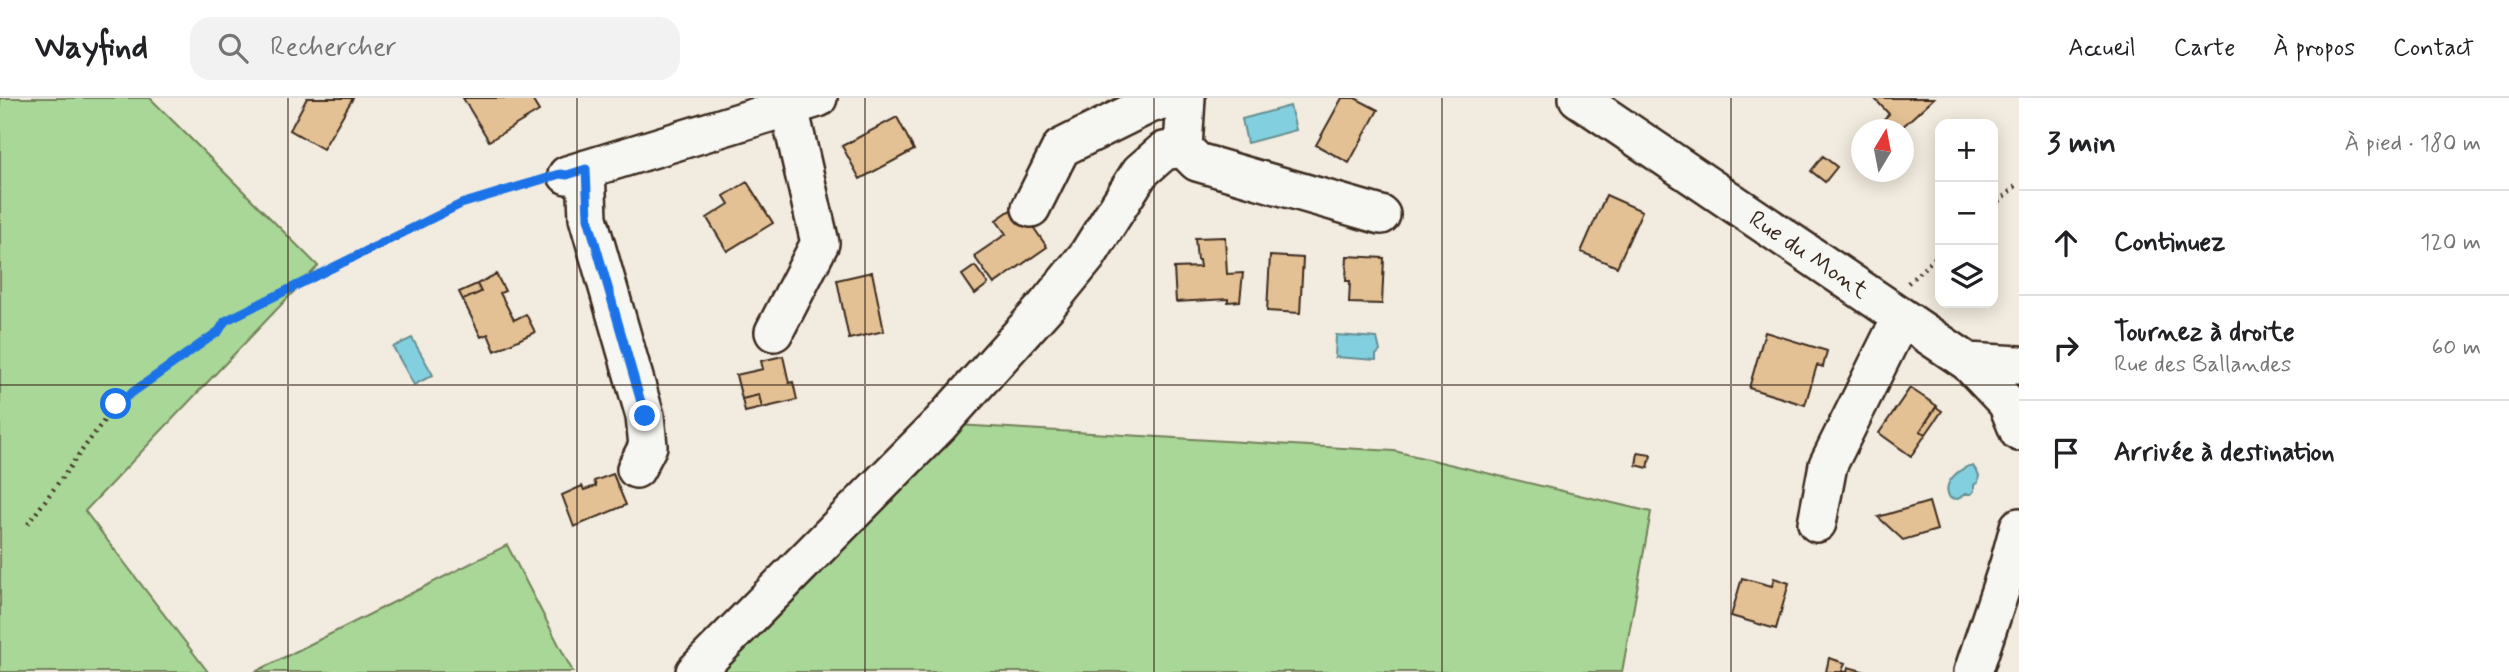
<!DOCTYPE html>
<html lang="fr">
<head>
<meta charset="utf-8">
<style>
	body { margin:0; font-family:Mynerve,sans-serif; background:#f2f2f2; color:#202124 }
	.controls { position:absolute; right:21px; top:21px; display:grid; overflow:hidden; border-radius:14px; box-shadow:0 4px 18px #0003 }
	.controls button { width:63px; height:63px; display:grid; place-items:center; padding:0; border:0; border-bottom:2px solid #e0e0e0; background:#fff; color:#202124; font:35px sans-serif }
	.compass { position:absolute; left:1851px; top:21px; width:63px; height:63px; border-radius:50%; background:#fff; box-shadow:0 4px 18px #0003; rotate:10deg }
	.stop { position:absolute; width:21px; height:21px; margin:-16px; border:5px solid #1a73e8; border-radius:50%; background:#fff }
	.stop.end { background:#1a73e8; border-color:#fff; box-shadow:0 2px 7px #0008 }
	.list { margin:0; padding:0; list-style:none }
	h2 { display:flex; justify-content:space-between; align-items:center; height:91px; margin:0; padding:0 28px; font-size:30px }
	h2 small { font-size:23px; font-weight:400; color:#757577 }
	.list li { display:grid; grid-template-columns:46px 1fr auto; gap:21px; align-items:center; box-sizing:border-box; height:105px; padding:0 28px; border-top:2px solid #e0e0e0 }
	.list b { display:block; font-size:26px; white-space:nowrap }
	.list p { margin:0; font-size:23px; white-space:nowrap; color:#757577 }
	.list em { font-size:23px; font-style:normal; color:#757577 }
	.icon { flex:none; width:38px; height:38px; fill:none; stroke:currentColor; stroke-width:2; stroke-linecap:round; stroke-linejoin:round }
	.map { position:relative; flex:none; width:2019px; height:574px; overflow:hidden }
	header { display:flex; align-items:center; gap:42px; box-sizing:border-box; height:98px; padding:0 35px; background:#fff; border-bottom:2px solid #e0e0e0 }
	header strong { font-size:33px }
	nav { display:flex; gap:38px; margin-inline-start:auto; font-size:24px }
	.search { width:490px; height:63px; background:#f2f2f2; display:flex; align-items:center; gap:18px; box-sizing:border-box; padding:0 24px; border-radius:21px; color:#757577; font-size:26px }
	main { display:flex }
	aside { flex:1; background:#fff }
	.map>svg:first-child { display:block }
</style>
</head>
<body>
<header>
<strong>Wayfind</strong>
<div class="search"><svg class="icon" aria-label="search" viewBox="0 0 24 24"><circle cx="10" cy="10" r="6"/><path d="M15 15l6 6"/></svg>Rechercher</div>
<nav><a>Accueil</a><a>Carte</a><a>À propos</a><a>Contact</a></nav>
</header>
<main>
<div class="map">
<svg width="2019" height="574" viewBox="0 0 2019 574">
	<rect width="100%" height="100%" fill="#f2ebdf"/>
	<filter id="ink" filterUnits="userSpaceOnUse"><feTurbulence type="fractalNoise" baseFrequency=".0143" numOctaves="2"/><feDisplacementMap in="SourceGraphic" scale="14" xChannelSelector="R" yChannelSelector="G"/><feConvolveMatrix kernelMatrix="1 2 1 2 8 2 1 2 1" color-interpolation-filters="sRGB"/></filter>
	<g filter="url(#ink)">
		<path fill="#a9d797" stroke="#72805a" stroke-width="2" d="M 0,0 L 150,0 L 318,168 L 85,413 L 208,574 L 0,574 Z
			M 940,326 L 1394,353 L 1651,414 L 1622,574 L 695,574 Z
			M 507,447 L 573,574 L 255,574 Z"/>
		<path fill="#82d0df" stroke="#668e92" stroke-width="2" d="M 1290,8 L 1296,32 L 1247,45 L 1242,21 Z
			M 1336,237 L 1377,240 L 1380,253 L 1376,257 L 1376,262 L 1335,259 Z
			M 412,240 L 433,277 L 414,287 L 393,249 Z
			M 1969,368 L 1973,368 L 1979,377 L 1978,384 L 1974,387 L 1974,393 L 1971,396 L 1965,396 L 1958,401 L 1950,400 C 1941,386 1957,373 1969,368 Z"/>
		<path fill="#e4c195" stroke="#3b2a1e" stroke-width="2" d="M 307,0 L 353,0 L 323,51 L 290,32 Z
			M 463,0 L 531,0 L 539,13 L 489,43 Z
			M 1342,0 L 1355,0 L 1378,12 L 1349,65 L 1316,47 Z
			M 1874,0 L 1934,0 L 1899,32 L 1888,32 L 1881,24 L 1889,16 Z
			M 897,19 L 914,52 L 860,81 L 842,48 Z
			M 1823,58 L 1837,69 L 1825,84 L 1811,73 Z
			M 747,84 L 773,125 L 727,153 L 707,120 L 729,106 L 724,98 Z
			M 1606,97 L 1642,113 L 1617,169 L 1581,154 Z
			M 1018,107 L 1047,149 L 994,186 L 974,158 L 1006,136 L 996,122 Z
			M 1225,139 L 1227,176 L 1243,175 L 1240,203 L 1228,204 L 1228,201 L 1176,204 L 1174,170 L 1200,169 L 1199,162 L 1197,162 L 1195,140 Z
			M 1270,158 L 1303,160 L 1300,215 L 1267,213 Z
			M 1347,158 L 1384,160 L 1382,206 L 1349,205 L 1350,183 L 1346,183 Z
			M 975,168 L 988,186 L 975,196 L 962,177 Z
			M 872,174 L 884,233 L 849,241 L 837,182 Z
			M 496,176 L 505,193 L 500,195 L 514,222 L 526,216 L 535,234 L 495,253 L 488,236 L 481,239 L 463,202 L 481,194 L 477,186 Z
			M 477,186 L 481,194 L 463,202 L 459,194 Z
			M 1765,234 L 1827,253 L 1823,269 L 1817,267 L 1805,307 L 1749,290 Z
			M 783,258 L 789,285 L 793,284 L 797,302 L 762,310 L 759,297 L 742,301 L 736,277 L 763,271 L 761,263 Z
			M 1910,290 L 1937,308 L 1920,333 L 1926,336 L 1911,358 L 1879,335 Z
			M 759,297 L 762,310 L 745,314 L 742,301 Z
			M 1936,309 L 1942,313 L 1926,336 L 1920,333 Z
			M 1638,355 L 1651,357 L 1648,370 L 1636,367 Z
			M 613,376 L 626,407 L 574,429 L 562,397 L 582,388 L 584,392 L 596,388 L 594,383 Z
			M 1929,404 L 1937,432 L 1903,442 L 1878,419 Z
			M 1742,480 L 1772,488 L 1774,480 L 1789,485 L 1776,531 L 1731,518 Z
			M 1829,560 L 1845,565 L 1842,573 L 1847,574 L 1848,569 L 1866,574 L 1826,574 Z"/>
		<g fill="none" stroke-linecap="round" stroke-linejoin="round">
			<defs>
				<path id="minor" d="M 1186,0 L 1183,50 L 1197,64 L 1381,117
					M 1578,0 L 1968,264 L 2007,305 L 2019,334
					M 586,71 L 588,120 L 645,318 L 648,348 L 636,371
					M 567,77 L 818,0
					M 1031,110 L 1061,50 L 1152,5 L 1186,0
					M 774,234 L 820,145 L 789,9
					M 1968,264 L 2019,267
					M 1817,425 L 1828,367 L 1892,238 L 1906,222
					M 695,574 L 940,326 L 1047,207 L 1087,158 L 1140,74 L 1164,53 L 1183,50
					M 1973,574 L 2009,466 L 2019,429"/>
			</defs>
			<use href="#minor" stroke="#3b2a1e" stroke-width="42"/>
			<path stroke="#3b2a1e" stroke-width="4.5" stroke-dasharray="2 5" stroke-linecap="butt" d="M 1993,108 L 2019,85
				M 1908,185 L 1940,155
				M 28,426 L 116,306 L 219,233 L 225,223 L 389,144 L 461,106 L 535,83"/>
			<use href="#minor" stroke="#f6f6f2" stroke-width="37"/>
		</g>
	</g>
	<g fill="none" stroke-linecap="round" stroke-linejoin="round" filter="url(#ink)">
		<path stroke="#1a73e8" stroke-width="9" d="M 116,306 L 219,233 L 225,223 L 461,106 L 560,76 L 567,77 L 586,71 L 588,120 L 645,318"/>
	</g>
	<path fill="none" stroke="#3b2a1e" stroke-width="2" stroke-opacity="0.55" d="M 288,0 L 288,574M 577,0 L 577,574M 865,0 L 865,574M 1154,0 L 1154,574M 1442,0 L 1442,574M 1731,0 L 1731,574M 0,287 L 2019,287"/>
	<g text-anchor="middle" stroke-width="5" stroke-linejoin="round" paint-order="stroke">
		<g font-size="24" fill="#3b2a1e" stroke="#f6f6f2">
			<text transform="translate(1809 156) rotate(34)" y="8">Rue du Mont</text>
		</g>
	</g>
</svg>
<div class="controls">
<button>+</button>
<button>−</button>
<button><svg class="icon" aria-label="layers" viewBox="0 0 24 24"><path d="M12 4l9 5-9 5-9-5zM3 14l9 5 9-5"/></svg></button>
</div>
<svg class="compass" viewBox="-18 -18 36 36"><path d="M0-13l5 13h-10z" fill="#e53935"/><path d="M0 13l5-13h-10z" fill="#757577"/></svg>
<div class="stop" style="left:116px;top:306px"></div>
<div class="stop end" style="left:645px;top:318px"></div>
</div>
<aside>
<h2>3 min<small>À pied · 180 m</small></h2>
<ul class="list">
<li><svg class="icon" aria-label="ahead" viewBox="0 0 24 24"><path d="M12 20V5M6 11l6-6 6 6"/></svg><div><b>Continuez</b></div><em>120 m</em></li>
<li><svg class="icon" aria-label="right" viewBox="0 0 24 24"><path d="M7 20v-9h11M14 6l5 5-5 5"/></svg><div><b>Tournez à droite</b><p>Rue des Ballandes</p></div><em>60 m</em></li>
<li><svg class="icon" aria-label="arrive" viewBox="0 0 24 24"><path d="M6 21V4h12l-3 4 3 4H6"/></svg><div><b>Arrivée à destination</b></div></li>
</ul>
</aside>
</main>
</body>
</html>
